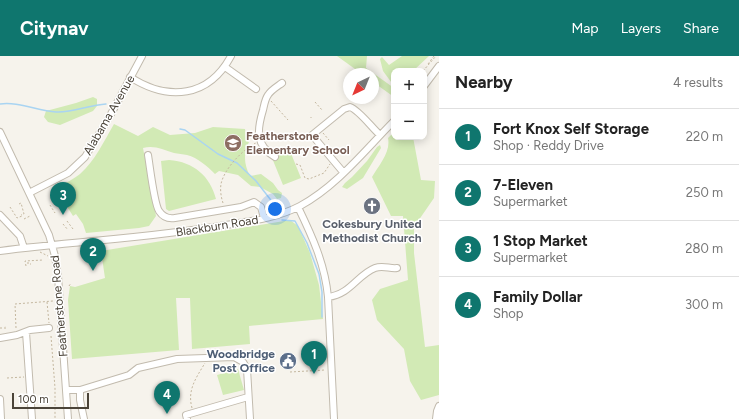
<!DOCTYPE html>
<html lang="en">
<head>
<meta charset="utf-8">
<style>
	body { margin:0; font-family:Figtree,sans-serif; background:#f6f6f6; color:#222 }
	.controls { position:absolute; right:12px; top:12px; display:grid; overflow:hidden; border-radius:8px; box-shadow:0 2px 10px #0003 }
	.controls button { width:36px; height:36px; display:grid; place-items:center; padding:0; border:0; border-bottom:1px solid #e0e0e0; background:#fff; color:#222; font:20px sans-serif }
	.compass { position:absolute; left:343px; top:12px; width:36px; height:36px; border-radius:50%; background:#fff; box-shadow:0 2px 10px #0003; rotate:223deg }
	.scale { position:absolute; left:12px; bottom:10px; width:77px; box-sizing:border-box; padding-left:4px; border:2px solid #4b4439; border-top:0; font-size:11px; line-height:14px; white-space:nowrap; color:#4b4439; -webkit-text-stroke:3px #fff; paint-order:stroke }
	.you { position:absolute; left:275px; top:153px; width:14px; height:14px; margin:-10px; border:3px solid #fff; border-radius:50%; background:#1a73e8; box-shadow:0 0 0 6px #1a73e833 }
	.badge { display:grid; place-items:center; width:26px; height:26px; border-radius:50%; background:#0f766e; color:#fff; font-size:13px; font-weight:700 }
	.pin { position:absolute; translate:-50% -33px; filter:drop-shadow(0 1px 2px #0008) }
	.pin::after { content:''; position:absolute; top:21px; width:14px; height:12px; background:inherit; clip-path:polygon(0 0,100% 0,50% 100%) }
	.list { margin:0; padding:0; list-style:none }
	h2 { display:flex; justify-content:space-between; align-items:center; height:52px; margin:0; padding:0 16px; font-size:17px }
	h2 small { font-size:13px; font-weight:400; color:#767676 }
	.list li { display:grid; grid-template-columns:26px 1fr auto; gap:12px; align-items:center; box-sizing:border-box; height:56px; padding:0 16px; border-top:1px solid #e0e0e0 }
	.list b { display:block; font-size:15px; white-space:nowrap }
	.list p { margin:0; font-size:13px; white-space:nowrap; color:#767676 }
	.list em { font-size:13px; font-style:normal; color:#767676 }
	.map { position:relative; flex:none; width:439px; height:363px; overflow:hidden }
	header { display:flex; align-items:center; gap:24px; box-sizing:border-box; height:56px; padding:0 20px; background:#0f766e; color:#fff }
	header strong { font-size:19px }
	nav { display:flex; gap:22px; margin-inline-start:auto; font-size:14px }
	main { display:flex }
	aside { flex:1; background:#fff }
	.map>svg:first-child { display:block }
</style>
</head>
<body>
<header>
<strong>Citynav</strong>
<nav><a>Map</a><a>Layers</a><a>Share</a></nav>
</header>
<main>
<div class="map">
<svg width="439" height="363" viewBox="0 0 439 363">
	<rect width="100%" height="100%" fill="#f6f3ec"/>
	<path fill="#d2eab5" d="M 337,0 L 367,0 L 366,12 L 394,32 L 394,41 L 373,26 L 373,18 L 362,18 Z
		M 402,0 L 429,0 L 413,15 L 394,15 L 394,30 L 383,15 L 380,3 L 382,1 L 389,9 Z
		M 93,41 L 97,43 L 97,50 L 93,55 L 60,69 L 48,66 L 44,61 L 46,55 L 76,47 Z
		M 114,68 L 138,80 L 153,71 L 170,79 L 195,77 L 213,71 L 245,73 L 246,84 L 249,86 C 243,97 244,109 250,120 L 261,118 L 273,127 L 278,134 L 282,137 L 281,142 L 277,143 L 273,138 L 260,131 L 251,130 L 238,119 L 219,115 L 215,118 C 207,110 198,102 187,99 C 183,98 178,98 174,97 C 163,94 155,89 143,92 L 156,160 L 149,170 L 139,172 L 86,177 L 83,168 L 76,158 L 73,160 L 63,144 L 63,139 L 58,131 C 65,127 74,123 80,118 C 95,105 104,85 114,68 Z
		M 394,76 L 394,81 L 413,81 L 421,124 L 435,125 L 434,142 L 414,171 L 414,197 L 425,291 L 439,289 L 439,339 L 421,344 L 410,325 L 404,293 L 377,264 L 372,244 L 380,233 L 408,224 L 403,160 L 391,160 L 372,121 C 379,109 391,96 388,82 Z
		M 380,89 L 381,92 L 363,122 L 347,133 L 342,131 L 345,127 L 352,121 L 367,105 L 377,91 Z
		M 290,95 L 301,122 L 283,129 L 272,102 Z
		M 169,104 C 194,106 210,120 216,143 L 169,155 L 166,153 L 161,105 Z
		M 290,164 L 298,170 L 310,197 L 319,229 L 323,263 L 249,270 L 250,288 L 192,293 L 190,242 L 176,242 L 179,294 L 72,303 L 68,244 L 70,230 L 75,231 L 105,222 L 101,195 Z
		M 238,313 L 244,334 L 223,339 L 217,319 Z"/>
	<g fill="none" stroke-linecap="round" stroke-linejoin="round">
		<path stroke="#a9d4f2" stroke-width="1.5" d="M 0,48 C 17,45 38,55 56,56 C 72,57 89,49 106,48
			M 180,73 L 185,74 L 218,98 L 237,107 L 256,125 L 277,152
			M 282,164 L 295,165 L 307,187 L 319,218 L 322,236 L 322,261"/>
		<defs>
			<path id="minor" d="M 225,11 L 256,33
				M 130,21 C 169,46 209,41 231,0
				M 424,30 L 439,10
				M 0,76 L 49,179 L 55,200 L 58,220 L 68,363
				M 148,99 C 150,111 154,147 159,155 C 163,161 169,163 175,162 L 241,151 L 254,146 L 261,151 L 264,162
				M 275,101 C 255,89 257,74 263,54 C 264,50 265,43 268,39 C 271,34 278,30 282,27
				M 343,116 L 312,79 L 344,53 L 350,51 C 359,54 372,72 380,79
				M 29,137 L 68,117 L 85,101 L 111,58 L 142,0
				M 298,151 C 312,180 325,208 328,241 L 334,363
				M 0,159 L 20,180 L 24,192
				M 0,195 C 75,185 152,182 226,169 C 251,165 277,162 300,150 C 337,130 365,94 394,65
				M 328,241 C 351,238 357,219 375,212 C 383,209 390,213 397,212
				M 26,276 L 32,363
				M 0,282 L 17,279 L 30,274 L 49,272
				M 66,334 L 80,334 L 80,344 L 84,363
				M 80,334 L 129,319 L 138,312 L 177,303 L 234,301 L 243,306 L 247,313 L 250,363
				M 0,343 L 1,363
				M 187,363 L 186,359 L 248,341
				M 436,363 L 437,355 L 439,350"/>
		</defs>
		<use href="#minor" stroke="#c2bbae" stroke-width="8"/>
		<path stroke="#c4b79f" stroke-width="1" stroke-dasharray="2 2" stroke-linecap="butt" d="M 428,8 L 434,0
			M 423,15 L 436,0
			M 271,45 L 288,64
			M 315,46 L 322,54
			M 311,61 L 311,62
			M 323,77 L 329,84
			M 296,108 L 300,109 L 305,122 L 309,123 L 324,117 L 330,108
			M 223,147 C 221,141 220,134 221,128 C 224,113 243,93 256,87
			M 19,148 L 21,147 L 24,158 L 21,159
			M 50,149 L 55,157
			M 10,151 L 17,162 L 22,160
			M 24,163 L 30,160
			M 67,165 L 73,173
			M 63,168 L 68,174
			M 40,196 L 48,200
			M 85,198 L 86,204
			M 92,202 L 92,207
			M 28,206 L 28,208 L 31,208
			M 26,210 L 25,205 L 43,204
			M 69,230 L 71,227
			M 47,246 L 49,267
			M 0,272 L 6,272 L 5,270
			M 16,272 L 15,248 L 53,245
			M 51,280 L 55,332 L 55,363
			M 290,316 L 325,314
			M 7,322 L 24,321
			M 192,352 C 187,334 196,322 205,307"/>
		<use href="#minor" stroke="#fff" stroke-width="6"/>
	</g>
	<defs>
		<symbol id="school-disc" viewBox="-11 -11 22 22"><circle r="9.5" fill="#8d6e63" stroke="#fff"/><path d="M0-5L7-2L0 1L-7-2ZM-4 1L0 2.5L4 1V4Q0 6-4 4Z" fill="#fff"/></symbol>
		<symbol id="church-disc" viewBox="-11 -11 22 22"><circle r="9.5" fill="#6b7280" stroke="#fff"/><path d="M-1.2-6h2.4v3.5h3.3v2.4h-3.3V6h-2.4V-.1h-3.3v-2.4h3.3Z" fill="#fff"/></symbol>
		<symbol id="civic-disc" viewBox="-11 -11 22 22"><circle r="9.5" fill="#5c6f8a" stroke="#fff"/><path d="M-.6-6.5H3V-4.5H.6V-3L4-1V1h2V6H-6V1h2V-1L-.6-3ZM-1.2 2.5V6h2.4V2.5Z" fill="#fff"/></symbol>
	</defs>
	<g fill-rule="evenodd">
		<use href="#school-disc" x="223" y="77" width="20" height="20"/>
		<use href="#church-disc" x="362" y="140" width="20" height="20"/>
		<use href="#civic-disc" x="278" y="295" width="20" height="20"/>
	</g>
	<g text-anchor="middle" stroke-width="3" stroke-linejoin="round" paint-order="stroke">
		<g font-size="12" fill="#4b4439" stroke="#fff">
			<text transform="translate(109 59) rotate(-60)" y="4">Alabama Avenue</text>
			<text transform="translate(217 170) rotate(-9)" y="4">Blackburn Road</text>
			<text transform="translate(59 250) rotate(-95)" y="4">Featherstone Road</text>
		</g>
		<g font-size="12" font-weight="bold" fill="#785e54" stroke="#fff" text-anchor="start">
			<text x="246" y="84">Featherstone<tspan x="246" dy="14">Elementary School</tspan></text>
		</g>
		<g font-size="12" font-weight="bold" fill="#5b616d" stroke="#fff">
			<text x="372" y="172">Cokesbury United<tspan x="372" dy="14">Methodist Church</tspan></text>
		</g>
		<g font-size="12" font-weight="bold" fill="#4e5e75" stroke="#fff" text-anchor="end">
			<text x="275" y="302">Woodbridge<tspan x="275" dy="14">Post Office</tspan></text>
		</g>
	</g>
</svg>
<div class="controls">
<button>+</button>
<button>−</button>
</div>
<svg class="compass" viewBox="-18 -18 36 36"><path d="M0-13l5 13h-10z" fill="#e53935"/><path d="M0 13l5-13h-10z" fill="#767676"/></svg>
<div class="scale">100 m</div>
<div class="you"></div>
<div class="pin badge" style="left:314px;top:318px">1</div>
<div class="pin badge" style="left:93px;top:215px">2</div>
<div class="pin badge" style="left:63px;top:159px">3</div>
<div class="pin badge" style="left:167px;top:358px">4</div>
</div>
<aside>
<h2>Nearby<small>4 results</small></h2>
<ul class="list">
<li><span class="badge">1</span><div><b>Fort Knox Self Storage</b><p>Shop · Reddy Drive</p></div><em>220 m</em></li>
<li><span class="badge">2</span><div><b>7-Eleven</b><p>Supermarket</p></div><em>250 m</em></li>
<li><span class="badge">3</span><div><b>1 Stop Market</b><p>Supermarket</p></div><em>280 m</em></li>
<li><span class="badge">4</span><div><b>Family Dollar</b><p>Shop</p></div><em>300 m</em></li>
</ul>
</aside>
</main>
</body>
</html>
